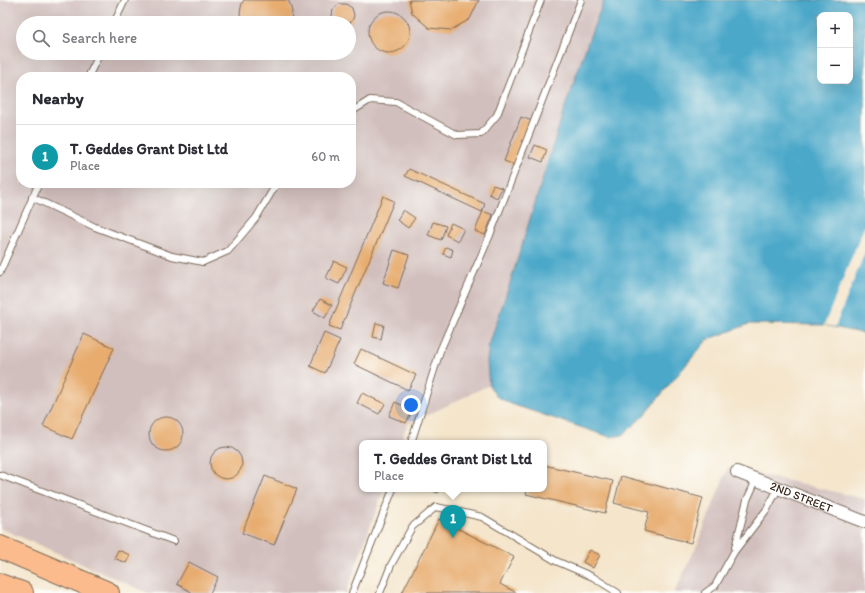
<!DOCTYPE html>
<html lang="en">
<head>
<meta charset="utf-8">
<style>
	body { margin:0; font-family:Itim,sans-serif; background:#f2f2f3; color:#2b2b33 }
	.controls { position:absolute; right:12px; top:12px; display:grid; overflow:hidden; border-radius:8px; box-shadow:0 4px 16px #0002 }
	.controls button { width:36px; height:36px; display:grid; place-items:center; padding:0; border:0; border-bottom:1px solid #e1e1e2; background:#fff; color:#2b2b33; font:20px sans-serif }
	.you { position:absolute; left:411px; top:405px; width:14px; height:14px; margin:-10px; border:3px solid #fff; border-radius:50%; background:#1a73e8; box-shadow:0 0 0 6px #1a73e833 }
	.badge { display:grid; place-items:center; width:26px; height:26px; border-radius:50%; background:#d1495b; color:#fff; font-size:13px; font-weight:700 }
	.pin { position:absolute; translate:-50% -33px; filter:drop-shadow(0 1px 2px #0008) }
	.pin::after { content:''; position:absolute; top:21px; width:14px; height:12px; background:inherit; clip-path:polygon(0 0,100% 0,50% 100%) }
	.popup { position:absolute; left:359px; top:440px; width:188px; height:52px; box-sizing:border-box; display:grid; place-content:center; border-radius:8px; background:#fff; filter:drop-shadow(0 1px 3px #0005); font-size:13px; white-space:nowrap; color:#7c7c81 }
	.popup b { font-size:15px; color:#2b2b33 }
	.popup::after { content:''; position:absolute; left:50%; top:100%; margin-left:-8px; border:8px solid transparent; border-top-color:#fff }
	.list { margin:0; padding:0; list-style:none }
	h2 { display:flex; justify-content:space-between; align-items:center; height:52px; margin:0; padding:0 16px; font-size:17px }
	h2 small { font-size:13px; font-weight:400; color:#7c7c81 }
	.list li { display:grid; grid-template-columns:26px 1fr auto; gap:12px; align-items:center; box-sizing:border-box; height:64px; padding:0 16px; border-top:1px solid #e1e1e2 }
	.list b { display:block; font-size:15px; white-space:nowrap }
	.list p { margin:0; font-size:13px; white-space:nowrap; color:#7c7c81 }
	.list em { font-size:13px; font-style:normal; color:#7c7c81 }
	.icon { flex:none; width:22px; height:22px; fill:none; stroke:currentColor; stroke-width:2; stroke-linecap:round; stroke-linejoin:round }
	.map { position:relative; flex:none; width:865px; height:593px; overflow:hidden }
	.search { position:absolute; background:#fff; box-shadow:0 4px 16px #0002; left:16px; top:16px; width:340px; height:44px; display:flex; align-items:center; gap:10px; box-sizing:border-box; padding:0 14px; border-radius:22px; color:#7c7c81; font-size:15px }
	.panel { position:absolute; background:#fff; box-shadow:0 4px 16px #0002; left:16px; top:72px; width:340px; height:116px; border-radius:16px }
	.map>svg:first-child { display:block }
</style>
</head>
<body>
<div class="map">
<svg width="865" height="593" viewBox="0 0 865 593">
	<rect width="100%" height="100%" fill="#fdfcf7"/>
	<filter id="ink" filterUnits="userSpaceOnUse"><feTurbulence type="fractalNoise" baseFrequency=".025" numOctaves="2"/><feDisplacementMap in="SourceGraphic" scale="8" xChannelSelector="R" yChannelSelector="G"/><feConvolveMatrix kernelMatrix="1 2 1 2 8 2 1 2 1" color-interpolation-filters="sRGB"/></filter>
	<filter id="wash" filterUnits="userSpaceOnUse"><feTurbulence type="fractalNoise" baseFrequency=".012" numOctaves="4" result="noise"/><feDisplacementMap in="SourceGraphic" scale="16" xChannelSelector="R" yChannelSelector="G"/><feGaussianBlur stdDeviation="0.9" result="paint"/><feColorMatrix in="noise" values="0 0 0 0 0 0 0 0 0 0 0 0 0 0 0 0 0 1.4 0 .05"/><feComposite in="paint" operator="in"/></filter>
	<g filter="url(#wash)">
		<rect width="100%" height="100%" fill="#f4e5cb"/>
		<path fill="#d1bfbd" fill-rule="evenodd" d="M 0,0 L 604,0 L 589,39 L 564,110 L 511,280 L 489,345 L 487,361 L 488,375 L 489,385 L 407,425 L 400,443 L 362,443 L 362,489 L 384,489 L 346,593 L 148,593 L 0,528 ZM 23,23 L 349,23 L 349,53 L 23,53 ZM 21,77 L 351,77 L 351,183 L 21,183 Z
			M 728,467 L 865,499 L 865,593 L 674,593 L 698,543 Z"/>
		<path fill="#4ba8c9" stroke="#436974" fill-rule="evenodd" d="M 604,0 L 865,0 L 865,334 L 824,325 L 749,324 L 707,340 L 644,415 L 623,435 L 610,437 L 511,404 L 496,396 L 489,385 L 488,375 L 487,361 L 489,345 L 511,280 L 564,110 L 589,39 ZM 820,15 L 850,15 L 850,81 L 820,81 Z"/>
		<path fill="#f4e5cb" d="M 865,225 L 865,252 L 835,327 L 824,325 Z"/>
		<g id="blocks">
			<path fill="#e7ac6e" d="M 244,0 L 288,0 L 290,4 L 292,12 L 291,23 L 241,23 L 240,12 L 242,3 Z
				M 409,0 L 479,0 L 470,19 L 451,30 L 429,28 L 412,13 Z
				M 339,4 L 346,4 L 352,8 L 354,15 L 353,19 L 350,23 L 335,23 L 333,20 L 332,16 L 333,9 Z
				M368 32a21 21 0 1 1 42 0a21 21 0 1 1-42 0Z
				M 521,117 L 532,121 L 515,165 L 504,161 Z
				M 535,145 L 547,150 L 543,162 L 530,157 Z
				M 409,169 L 485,204 L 482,212 L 405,176 Z
				M 493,185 L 502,188 L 497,198 L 489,194 Z
				M 383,196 L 394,201 L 340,330 L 329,326 Z
				M 403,210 L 415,218 L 408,228 L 397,220 Z
				M 483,211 L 493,215 L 485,235 L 475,231 Z
				M 433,222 L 446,226 L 441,240 L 428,235 Z
				M 451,223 L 464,229 L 458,241 L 446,235 Z
				M 446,247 L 453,250 L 451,257 L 443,254 Z
				M 394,250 L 409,255 L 398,288 L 383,283 Z
				M 334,261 L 347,267 L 339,284 L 326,278 Z
				M 320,299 L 332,305 L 325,318 L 313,311 Z
				M 376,323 L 384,325 L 381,339 L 373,337 Z
				M 324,333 L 340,340 L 325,373 L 310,366 Z
				M 84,334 L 114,348 L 72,439 L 43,426 Z
				M 361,349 L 416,375 L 408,390 L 354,364 Z
				M 362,393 L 385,404 L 379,414 L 357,403 Z
				M 395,402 L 413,410 L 406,423 L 389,416 Z
				M149 434a17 17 0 1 1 34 0a17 17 0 1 1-34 0Z
				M210 463a16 16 0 1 1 32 0a16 16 0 1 1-32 0Z
				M 544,465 L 613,481 L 605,513 L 526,494 L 528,489 L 544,489 Z
				M 265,476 L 297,489 L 274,545 L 242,533 Z
				M 621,476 L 703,498 L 691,543 L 644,531 L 649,512 L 614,503 Z
				M 428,489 L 440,489 L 438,493 Z
				M 439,519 L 514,557 L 500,584 L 517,593 L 402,593 Z
				M 118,550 L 130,555 L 126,563 L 114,558 Z
				M 590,550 L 600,555 L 593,568 L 583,562 Z
				M 189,562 L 218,577 L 210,593 L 193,593 L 177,584 Z"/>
		</g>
	</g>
	<g filter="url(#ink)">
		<use href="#blocks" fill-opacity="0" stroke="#7c6b5b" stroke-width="1"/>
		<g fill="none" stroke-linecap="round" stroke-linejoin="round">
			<defs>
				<path id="lane" d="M 114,23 L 125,0
					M 88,77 L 100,53
					M 351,112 L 370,100 L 396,102 L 457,135 L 481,134 L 497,115 L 541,0
					M 32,197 L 95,227 L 172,256 L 203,262 L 228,251 L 256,218 L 277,183
					M 0,272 L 39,183
					M 411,443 L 440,351 L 490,235 L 581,0
					M 0,475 L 174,541
					M 735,548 L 747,500 L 756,480
					M 352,593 L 393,489
					M 380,593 L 391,565 L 412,527 L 436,507 L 451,510 L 482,517 L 556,561 L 593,577 L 618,593
					M 705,593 L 715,586 L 734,552 L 767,509 L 778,489"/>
				<g id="street">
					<path id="s1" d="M 737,472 L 865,522"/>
				</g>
				<path id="highway" d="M 0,547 L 108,593
					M 0,585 L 22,593"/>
			</defs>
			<use href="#lane" stroke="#7c6b5b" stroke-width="8"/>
			<use href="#street" stroke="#7c6b5b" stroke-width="14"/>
			<use href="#highway" stroke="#7c6b5b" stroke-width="24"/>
			<use href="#lane" stroke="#fff" stroke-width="6"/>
			<use href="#street" stroke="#fff" stroke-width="12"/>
			<use href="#highway" stroke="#fbbb8d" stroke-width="22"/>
		</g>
	</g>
	<g text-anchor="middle" stroke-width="3" stroke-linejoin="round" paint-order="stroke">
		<g font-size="12" fill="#3b2a1e" stroke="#fdfcf7">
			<text dy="4" stroke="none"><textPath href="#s1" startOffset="69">2ND STREET</textPath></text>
		</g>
	</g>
</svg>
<div class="controls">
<button>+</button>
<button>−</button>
</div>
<div class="you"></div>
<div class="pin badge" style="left:453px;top:538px;background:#0f9aa8">1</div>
<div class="popup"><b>T. Geddes Grant Dist Ltd</b>Place</div>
<div class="search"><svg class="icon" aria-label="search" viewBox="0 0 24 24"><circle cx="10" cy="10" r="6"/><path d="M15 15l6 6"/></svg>Search here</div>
<section class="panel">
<h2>Nearby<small></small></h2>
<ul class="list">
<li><span class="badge" style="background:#0f9aa8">1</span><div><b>T. Geddes Grant Dist Ltd</b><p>Place</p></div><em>60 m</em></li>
</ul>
</section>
</div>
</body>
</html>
